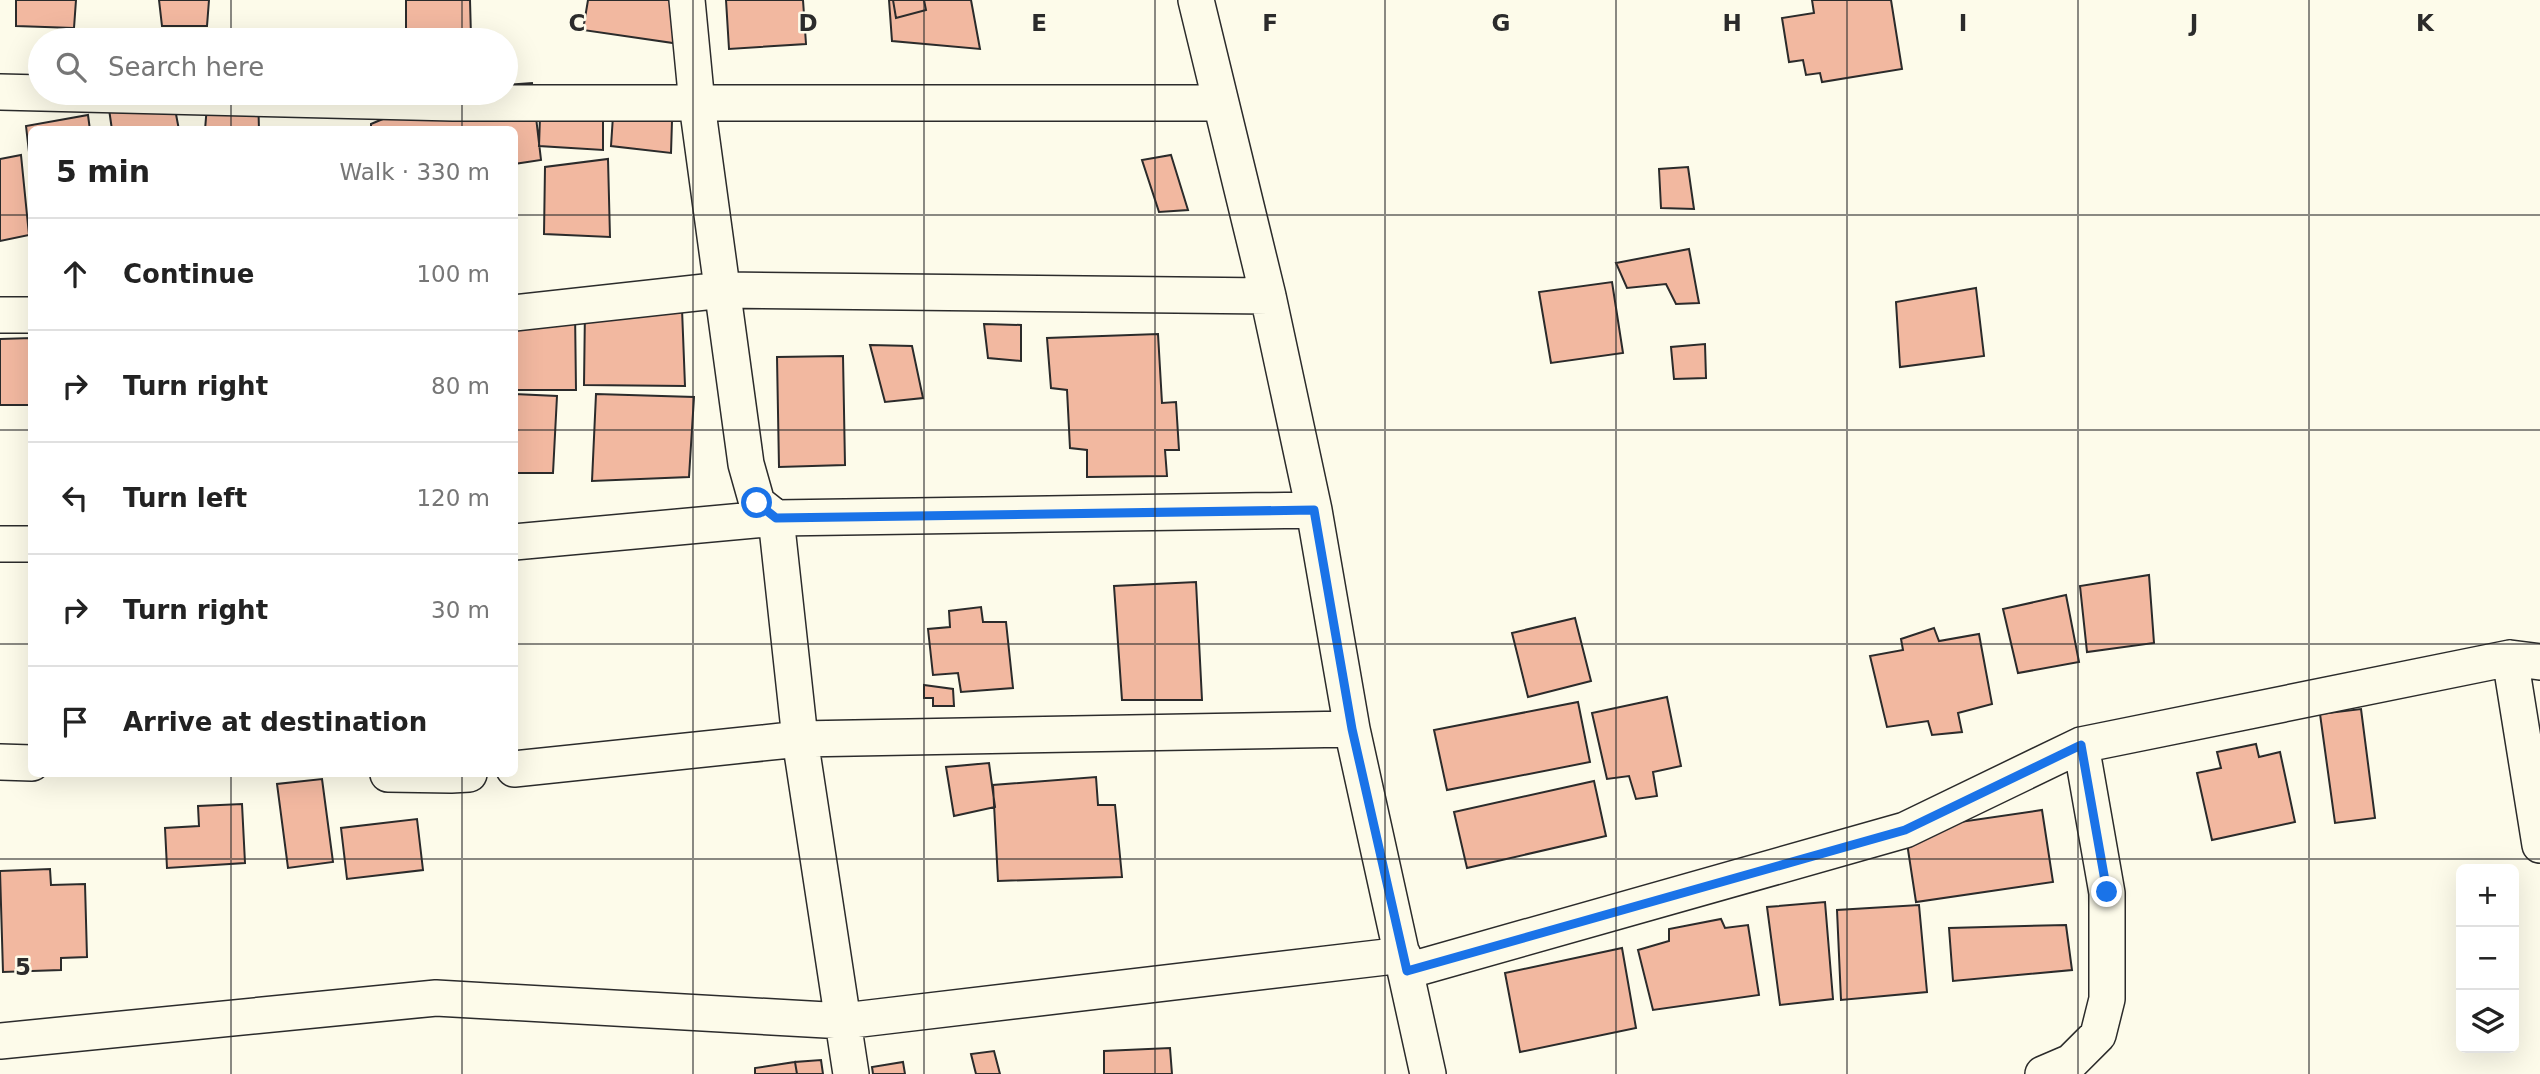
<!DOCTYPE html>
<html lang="en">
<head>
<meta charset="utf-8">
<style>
	body { margin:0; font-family:"DejaVu Sans",sans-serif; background:#f2f2f2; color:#222 }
	.controls { position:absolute; right:21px; bottom:21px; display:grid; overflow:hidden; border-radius:10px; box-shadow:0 7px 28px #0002 }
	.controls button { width:63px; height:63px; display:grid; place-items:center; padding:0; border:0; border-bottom:2px solid #e0e0e0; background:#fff; color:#222; font:35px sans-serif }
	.stop { position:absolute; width:21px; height:21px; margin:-16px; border:5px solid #1a73e8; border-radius:50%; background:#fff }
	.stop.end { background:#1a73e8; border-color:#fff; box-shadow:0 2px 7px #0008 }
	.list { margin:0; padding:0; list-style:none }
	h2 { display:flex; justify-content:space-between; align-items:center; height:91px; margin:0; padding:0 28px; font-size:30px }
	h2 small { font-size:23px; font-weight:400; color:#767676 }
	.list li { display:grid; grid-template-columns:46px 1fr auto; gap:21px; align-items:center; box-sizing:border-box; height:112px; padding:0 28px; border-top:2px solid #e0e0e0 }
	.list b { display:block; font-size:26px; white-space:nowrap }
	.list em { font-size:23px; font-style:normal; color:#767676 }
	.icon { flex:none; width:38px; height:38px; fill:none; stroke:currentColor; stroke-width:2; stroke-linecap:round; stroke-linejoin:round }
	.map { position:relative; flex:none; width:2540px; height:1074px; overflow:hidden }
	.search { position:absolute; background:#fff; box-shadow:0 7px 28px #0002; left:28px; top:28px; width:490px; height:77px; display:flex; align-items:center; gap:18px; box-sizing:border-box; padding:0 24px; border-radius:38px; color:#767676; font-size:26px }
	.panel { position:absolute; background:#fff; box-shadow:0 7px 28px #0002; left:28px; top:126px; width:490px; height:651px; border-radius:10px }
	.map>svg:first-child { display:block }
</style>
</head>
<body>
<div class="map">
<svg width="2540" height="1074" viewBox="0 0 2540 1074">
	<rect width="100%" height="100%" fill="#fdfbea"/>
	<path fill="#f2b8a0" stroke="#2b2b2b" stroke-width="2" d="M 16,0 L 76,0 L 74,28 L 16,26 Z
		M 159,0 L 209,0 L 207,26 L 162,26 Z
		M 406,0 L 470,0 L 471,37 L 406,39 Z
		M 588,0 L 675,0 L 673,43 L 583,30 Z
		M 726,0 L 803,0 L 806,44 L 729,49 Z
		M 889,0 L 971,0 L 980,49 L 892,41 Z
		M 893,0 L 924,0 L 926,10 L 896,18 Z
		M 1812,0 L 1891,0 L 1902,69 L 1822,82 L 1820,73 L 1806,75 L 1803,60 L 1789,62 L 1782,18 L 1814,13 Z
		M 532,83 L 541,160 L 514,164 L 514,130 L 371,130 L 371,124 L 409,108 L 506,93 L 506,85 Z
		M 603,86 L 603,150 L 539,146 L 541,87 Z
		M 615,86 L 673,89 L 671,153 L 611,146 Z
		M 172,93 L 179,130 L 112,130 L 107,95 Z
		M 208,93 L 258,93 L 259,130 L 205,130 Z
		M 88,115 L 90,130 L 32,130 L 32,178 L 26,126 Z
		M 21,155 L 29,235 L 0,241 L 0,159 Z
		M 1171,155 L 1188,210 L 1159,212 L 1142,160 Z
		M 608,159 L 610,237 L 544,234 L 545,167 Z
		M 1688,167 L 1694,209 L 1661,208 L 1659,169 Z
		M 1689,249 L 1699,303 L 1676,304 L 1666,284 L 1627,288 L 1616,263 Z
		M 1612,282 L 1623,353 L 1551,363 L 1539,292 Z
		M 1976,288 L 1984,356 L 1900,367 L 1896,302 Z
		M 585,308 L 682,309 L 685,386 L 584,385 Z
		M 514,309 L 575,310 L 576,390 L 514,390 Z
		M 984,324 L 1021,325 L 1021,361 L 988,358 Z
		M 1158,334 L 1162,403 L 1176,402 L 1179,450 L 1165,450 L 1167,476 L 1087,477 L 1087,450 L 1070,448 L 1067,390 L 1051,388 L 1047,338 Z
		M 32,338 L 32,405 L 0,405 L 0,339 Z
		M 1705,344 L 1706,378 L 1674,379 L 1671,347 Z
		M 870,345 L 912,346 L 923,398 L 885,402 Z
		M 843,356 L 845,465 L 779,467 L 777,357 Z
		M 514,394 L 557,396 L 553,473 L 514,473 Z
		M 596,394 L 694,397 L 689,477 L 592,481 Z
		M 2149,575 L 2154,643 L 2087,652 L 2080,586 Z
		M 1196,582 L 1202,700 L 1122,700 L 1114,586 Z
		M 2066,595 L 2079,662 L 2018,673 L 2003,609 Z
		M 981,607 L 983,622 L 1006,622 L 1013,688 L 961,692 L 958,673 L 933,675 L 928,629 L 950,627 L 949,611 Z
		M 1575,618 L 1591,681 L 1528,697 L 1512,633 Z
		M 1934,628 L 1939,641 L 1979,634 L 1992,704 L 1958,713 L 1962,732 L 1932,735 L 1928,721 L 1887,727 L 1870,656 L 1903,650 L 1901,639 Z
		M 924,685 L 953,689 L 954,706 L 933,706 L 933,698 L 924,698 Z
		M 1667,697 L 1681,766 L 1653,772 L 1657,796 L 1636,799 L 1629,776 L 1607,779 L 1592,713 Z
		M 1578,702 L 1590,762 L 1447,790 L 1434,730 Z
		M 2361,709 L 2375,818 L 2335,823 L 2320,714 Z
		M 2256,744 L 2259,757 L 2280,752 L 2295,822 L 2212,840 L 2197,773 L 2221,768 L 2217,752 Z
		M 989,763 L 995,807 L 954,816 L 946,767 Z
		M 1096,777 L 1098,805 L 1115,805 L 1122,877 L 998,881 L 993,785 Z
		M 322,779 L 333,862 L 288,868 L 277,784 Z
		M 1594,781 L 1606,836 L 1467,868 L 1454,812 Z
		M 242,804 L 245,863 L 167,868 L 165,828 L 199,826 L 198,806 Z
		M 2042,810 L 2053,882 L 1916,902 L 1905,830 Z
		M 417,819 L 423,870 L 347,879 L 341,828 Z
		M 50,869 L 51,885 L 85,884 L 87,957 L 61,958 L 61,970 L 3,972 L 0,871 Z
		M 1825,902 L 1833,999 L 1780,1005 L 1767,907 Z
		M 1919,905 L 1927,992 L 1841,1000 L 1837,910 Z
		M 1721,919 L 1725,928 L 1748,925 L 1759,995 L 1653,1010 L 1638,950 L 1669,941 L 1669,929 Z
		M 2066,925 L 2072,970 L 1953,981 L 1949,928 Z
		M 1622,948 L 1636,1028 L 1520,1052 L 1505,973 Z
		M 1170,1048 L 1172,1074 L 1104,1074 L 1104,1051 Z
		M 994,1051 L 1000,1074 L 976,1074 L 971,1054 Z
		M 821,1060 L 823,1074 L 797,1074 L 795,1062 Z
		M 795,1062 L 797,1074 L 755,1074 L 755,1068 Z
		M 903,1062 L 905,1074 L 873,1074 L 872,1067 Z"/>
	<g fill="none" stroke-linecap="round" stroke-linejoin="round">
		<defs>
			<path id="minor" d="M 687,0 L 697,104 L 746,464 L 757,503 L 776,518 L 800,739 L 851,1074
				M 1196,0 L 1268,296 L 1314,510 L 1352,729 L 1428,1074
				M 0,92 L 453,103 L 1220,103
				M 514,313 L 723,290 L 1268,296
				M 0,315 L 32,315
				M 514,542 L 776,518 L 1314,510
				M 0,544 L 32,544
				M 2510,658 L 2540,845
				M 0,762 L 32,763
				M 514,769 L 800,739 L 1352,729
				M 388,774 L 451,775 L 469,774
				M 1407,971 L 1905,830 L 2081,745 L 2510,658 L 2540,662
				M 0,1041 L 436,998 L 844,1021 L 1403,955
				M 2043,1074 L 2071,1062 L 2098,1035 L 2107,999 L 2107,893 L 2081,745"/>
		</defs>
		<use href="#minor" stroke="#2b2b2b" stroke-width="38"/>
		<use href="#minor" stroke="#fdfbea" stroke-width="35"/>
	</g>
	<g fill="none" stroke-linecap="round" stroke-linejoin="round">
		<path stroke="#1a73e8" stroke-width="9" d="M 757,503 L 776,518 L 1314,510 L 1352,729 L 1407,971 L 1905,830 L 2081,745 L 2107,892"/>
	</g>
	<path fill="none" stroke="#2b2b2b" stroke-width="2" stroke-opacity="0.55" d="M 231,0 L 231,40M 462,0 L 462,40M 693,0 L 693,1074M 924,0 L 924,1074M 1155,0 L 1155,1074M 1385,0 L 1385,1074M 1616,0 L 1616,1074M 1847,0 L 1847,1074M 2078,0 L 2078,1074M 2309,0 L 2309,1074M 231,93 L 231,130M 462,93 L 462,130M 0,215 L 32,215M 514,215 L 2540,215M 0,430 L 32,430M 514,430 L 2540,430M 0,644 L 32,644M 514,644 L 2540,644M 231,774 L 231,1074M 462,774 L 462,1074M 0,859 L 2540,859"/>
	<g font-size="23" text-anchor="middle" font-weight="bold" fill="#2b2b2b" stroke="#fdfbea" stroke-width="5" stroke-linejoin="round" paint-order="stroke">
		<text x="577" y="31">C</text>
		<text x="808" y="31">D</text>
		<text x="1039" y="31">E</text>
		<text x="1270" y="31">F</text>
		<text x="1501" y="31">G</text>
		<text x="1732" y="31">H</text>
		<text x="1963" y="31">I</text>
		<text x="2194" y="31">J</text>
		<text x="2425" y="31">K</text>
		<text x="23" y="975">5</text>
	</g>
</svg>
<div class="controls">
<button>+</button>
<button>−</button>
<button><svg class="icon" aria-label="layers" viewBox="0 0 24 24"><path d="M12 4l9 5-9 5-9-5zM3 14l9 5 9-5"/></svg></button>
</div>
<div class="stop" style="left:757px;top:503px"></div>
<div class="stop end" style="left:2107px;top:892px"></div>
<div class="search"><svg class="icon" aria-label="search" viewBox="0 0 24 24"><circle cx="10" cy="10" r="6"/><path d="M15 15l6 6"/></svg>Search here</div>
<section class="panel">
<h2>5 min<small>Walk · 330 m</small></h2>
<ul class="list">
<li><svg class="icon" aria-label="ahead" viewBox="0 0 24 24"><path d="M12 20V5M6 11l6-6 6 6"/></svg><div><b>Continue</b></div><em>100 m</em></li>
<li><svg class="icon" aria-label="right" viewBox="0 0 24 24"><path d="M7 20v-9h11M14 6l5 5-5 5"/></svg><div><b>Turn right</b></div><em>80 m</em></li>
<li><svg class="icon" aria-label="left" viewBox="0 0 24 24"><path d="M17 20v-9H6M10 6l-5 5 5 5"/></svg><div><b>Turn left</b></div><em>120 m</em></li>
<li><svg class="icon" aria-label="right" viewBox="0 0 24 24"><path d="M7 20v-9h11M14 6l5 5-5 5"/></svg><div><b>Turn right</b></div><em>30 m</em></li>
<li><svg class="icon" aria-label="arrive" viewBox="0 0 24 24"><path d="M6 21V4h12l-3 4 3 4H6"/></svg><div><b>Arrive at destination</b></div></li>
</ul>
</section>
</div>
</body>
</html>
